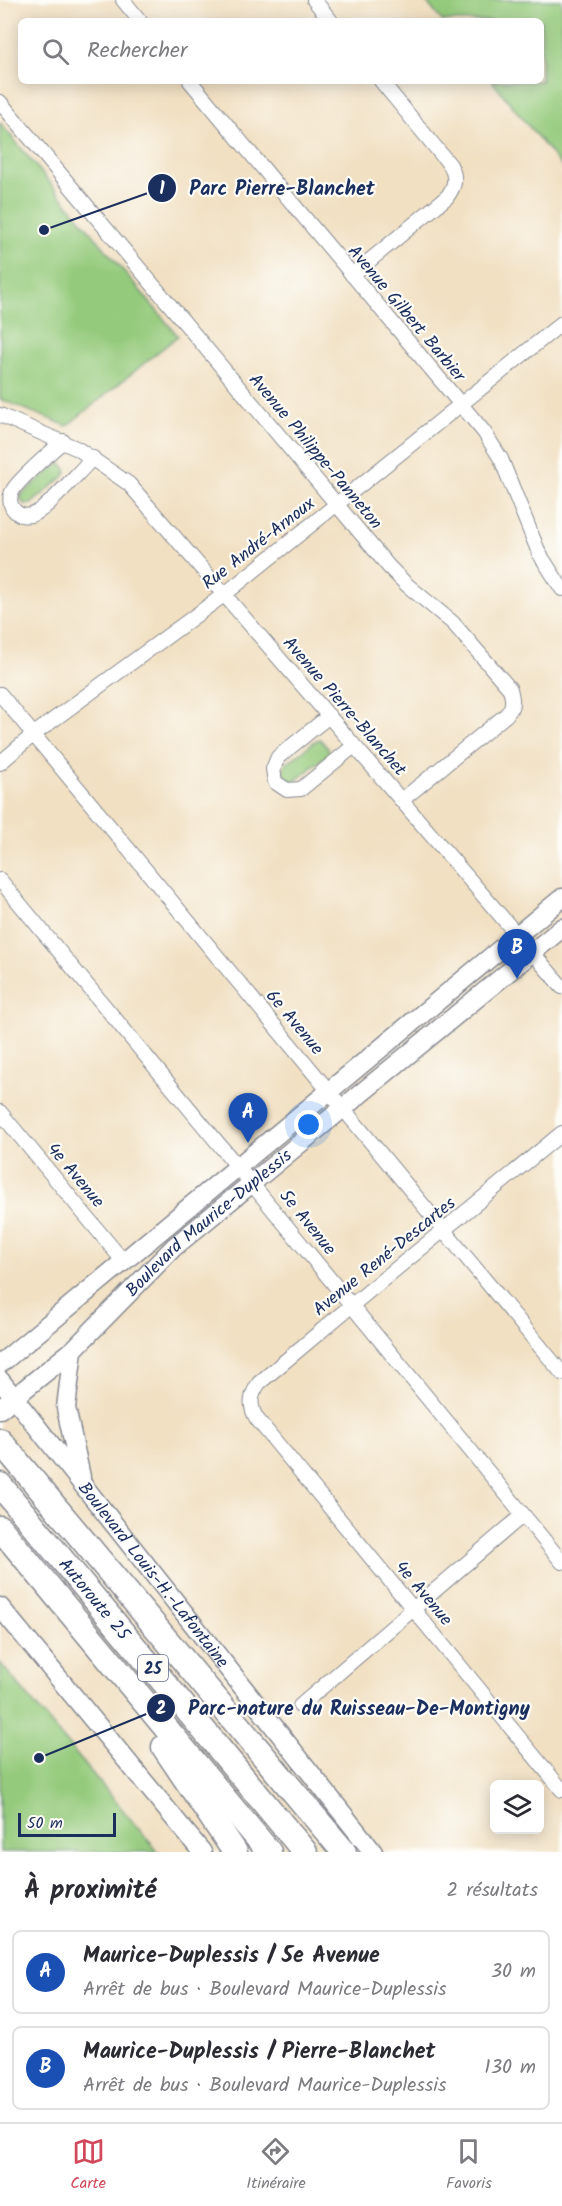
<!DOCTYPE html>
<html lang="fr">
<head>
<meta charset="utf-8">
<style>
	body { margin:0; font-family:Kalam,sans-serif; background:#f7f7f7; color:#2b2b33 }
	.controls { position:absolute; right:18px; bottom:18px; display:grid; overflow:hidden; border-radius:9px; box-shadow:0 3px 15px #0003 }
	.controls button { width:54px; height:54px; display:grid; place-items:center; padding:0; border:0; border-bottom:2px solid #e1e1e2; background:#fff; color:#2b2b33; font:30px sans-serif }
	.scale { position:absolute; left:18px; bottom:15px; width:98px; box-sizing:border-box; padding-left:6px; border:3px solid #1b2f5e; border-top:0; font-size:16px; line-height:21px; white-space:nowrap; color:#1b2f5e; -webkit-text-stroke:4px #fdfcf7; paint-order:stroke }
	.you { position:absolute; left:309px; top:1125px; width:21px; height:21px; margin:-15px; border:4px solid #fff; border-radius:50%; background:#1a73e8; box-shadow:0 0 0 9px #1a73e833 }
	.badge { display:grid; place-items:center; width:39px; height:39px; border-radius:50%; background:#d1495b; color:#fff; font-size:20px; font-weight:700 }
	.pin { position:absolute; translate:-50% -50px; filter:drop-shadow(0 2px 3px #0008) }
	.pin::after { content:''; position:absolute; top:32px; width:21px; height:18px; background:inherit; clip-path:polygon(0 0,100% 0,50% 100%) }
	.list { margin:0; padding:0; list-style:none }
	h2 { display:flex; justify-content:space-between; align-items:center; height:78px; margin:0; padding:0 24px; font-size:26px }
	h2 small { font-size:20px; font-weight:400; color:#7c7c81 }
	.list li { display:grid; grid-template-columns:39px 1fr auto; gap:18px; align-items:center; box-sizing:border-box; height:84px; margin:0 12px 12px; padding:0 12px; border:2px solid #e1e1e2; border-radius:9px }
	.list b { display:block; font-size:22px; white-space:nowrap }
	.list p { margin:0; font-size:20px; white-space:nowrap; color:#7c7c81 }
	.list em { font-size:20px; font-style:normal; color:#7c7c81 }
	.icon { flex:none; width:33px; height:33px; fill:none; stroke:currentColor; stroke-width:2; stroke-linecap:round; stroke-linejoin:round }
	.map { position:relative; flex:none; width:562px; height:1852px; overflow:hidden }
	.search { position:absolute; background:#fff; box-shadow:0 3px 15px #0003; left:18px; right:18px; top:18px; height:66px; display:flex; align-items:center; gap:15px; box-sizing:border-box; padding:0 21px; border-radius:9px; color:#7c7c81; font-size:22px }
	.sheet { height:270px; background:#fff }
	nav { display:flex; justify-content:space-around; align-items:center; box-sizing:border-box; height:84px; border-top:2px solid #e1e1e2; background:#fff; font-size:16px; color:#7c7c81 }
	nav a { display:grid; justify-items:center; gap:3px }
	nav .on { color:#d1495b }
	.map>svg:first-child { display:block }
</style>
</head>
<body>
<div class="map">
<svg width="562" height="1852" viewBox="0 0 562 1852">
	<rect width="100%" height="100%" fill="#fdfcf7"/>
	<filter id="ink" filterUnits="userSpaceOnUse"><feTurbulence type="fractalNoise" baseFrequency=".0167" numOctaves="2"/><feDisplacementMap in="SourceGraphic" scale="12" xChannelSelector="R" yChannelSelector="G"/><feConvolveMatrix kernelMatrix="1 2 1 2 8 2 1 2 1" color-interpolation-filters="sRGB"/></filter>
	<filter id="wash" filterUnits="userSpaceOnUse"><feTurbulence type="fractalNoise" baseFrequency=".008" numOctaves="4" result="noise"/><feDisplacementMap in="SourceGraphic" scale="24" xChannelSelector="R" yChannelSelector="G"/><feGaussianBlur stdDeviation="1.35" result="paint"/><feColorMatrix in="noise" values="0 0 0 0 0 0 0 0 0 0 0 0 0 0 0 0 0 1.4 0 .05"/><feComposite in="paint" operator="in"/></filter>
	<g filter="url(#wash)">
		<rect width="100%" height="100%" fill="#f1e0c2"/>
		<path fill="#94ca7b" stroke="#587c6c" stroke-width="1.5" d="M 425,0 L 562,0 L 562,167 L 492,81 L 541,81 L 541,21 L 442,21 Z
			M 0,123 L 178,336 L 67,426 L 0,399 Z
			M 62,464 L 67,471 L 63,477 L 31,504 L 24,504 L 20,498 L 23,493 L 57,465 Z
			M 320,739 L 329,750 L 327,755 L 295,781 L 285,780 L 282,773 L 284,766 L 315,741 Z
			M 0,1663 L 158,1852 L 0,1852 Z"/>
	</g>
	<g filter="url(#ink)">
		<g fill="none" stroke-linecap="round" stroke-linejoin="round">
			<defs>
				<path id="street" d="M 123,0 L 140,21
					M 314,0 L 331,21
					M 190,81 L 484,432 L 501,459 L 539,553 L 562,589
					M 0,102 L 389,567 L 407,585 L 453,623 L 510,689 C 513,700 514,706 506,715 L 402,800
					M 352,275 L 447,197 C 455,186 457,178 450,165 L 381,81
					M 0,415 L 78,449 L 129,484 L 562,987
					M 63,441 C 51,452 20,478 13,490 C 4,506 19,522 36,513 C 50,506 79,471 93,458
					M 0,694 L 562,1373
					M 329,716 L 278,757 L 273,769 L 275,782 L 287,790 L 301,789 L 354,746
					M 0,763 L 34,734 L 225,594 L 562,323
					M 0,880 L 261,1195 L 562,1562
					M 0,1112 L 124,1262
					M 562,1133 L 352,1305 L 259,1383 C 250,1396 249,1406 257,1419 L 562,1790
					M 300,1706 L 523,1515"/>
				<g id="secondary">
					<path d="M 73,1350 L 66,1408 L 81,1477"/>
					<path d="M 0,1364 L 562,898"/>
					<path id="s1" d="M 0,1380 L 373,1852"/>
					<path id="s2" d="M 0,1409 L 73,1350 L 174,1247 L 562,928"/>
					<path d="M 0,1607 L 202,1852"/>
				</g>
				<g id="highway">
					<path d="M 0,1441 L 344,1852"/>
					<path id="s3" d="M 0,1485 L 305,1852"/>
					<path d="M 0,1528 L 269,1852"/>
					<path d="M 164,1747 L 235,1852"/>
				</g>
			</defs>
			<use href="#street" stroke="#868890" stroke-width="16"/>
			<use href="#secondary" stroke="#868890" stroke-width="21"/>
			<use href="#highway" stroke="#868890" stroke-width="27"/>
			<use href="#street" stroke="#fff" stroke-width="14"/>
			<use href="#secondary" stroke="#fff" stroke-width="18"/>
			<use href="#highway" stroke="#fff" stroke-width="24"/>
		</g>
	</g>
	<g text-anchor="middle" stroke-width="4.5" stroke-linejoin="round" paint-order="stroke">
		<rect fill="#fdfcf7" stroke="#5f6c8c" stroke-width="1.5" x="138" y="1655" width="30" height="26" rx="4.5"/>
		<g font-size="16" font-weight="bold" fill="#1b2f5e">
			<text x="153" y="1674">25</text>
		</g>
		<g font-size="18" fill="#1b2f5e" stroke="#fdfcf7">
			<text transform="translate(407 313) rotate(50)" y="6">Avenue Gilbert Barbier</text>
			<text transform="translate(316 451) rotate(50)" y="6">Avenue Philippe-Panneton</text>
			<text transform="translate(258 543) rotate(-38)" y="6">Rue André-Arnoux</text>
			<text transform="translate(345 706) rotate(49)" y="6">Avenue Pierre-Blanchet</text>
			<text transform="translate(295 1022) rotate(50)" y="6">6e Avenue</text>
			<text transform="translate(76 1175) rotate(50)" y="6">4e Avenue</text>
			<text transform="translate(308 1222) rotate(51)" y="6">5e Avenue</text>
			<text dy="6" stroke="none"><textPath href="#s2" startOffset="280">Boulevard Maurice-Duplessis</textPath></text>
			<text transform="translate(384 1256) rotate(-39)" y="6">Avenue René-Descartes</text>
			<text dy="6" stroke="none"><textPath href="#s1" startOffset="248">Boulevard Louis-H.-Lafontaine</textPath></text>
			<text transform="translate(424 1593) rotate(50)" y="6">4e Avenue</text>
			<text dy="6" stroke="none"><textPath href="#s3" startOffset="148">Autoroute 25</textPath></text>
		</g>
	</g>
	<path fill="none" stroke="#1b2f5e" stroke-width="2" d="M44 230L162 188M39 1758L161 1708"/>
	<g fill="#1b2f5e" stroke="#fdfcf7" stroke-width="2">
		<circle cx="44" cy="230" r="6"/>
		<circle cx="39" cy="1758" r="6"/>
		<circle cx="162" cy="188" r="15"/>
		<circle cx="161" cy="1708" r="15"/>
	</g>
	<g font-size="18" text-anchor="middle" font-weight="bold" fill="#fff">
		<text x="162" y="194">1</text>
		<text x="161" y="1714">2</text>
	</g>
	<g font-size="20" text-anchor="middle" font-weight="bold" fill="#1b2f5e" stroke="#fdfcf7" stroke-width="4.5" stroke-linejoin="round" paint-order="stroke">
		<text x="282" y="195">Parc Pierre-Blanchet</text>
		<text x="359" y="1715">Parc-nature du Ruisseau-De-Montigny</text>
	</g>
</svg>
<div class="controls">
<button><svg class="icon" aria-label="layers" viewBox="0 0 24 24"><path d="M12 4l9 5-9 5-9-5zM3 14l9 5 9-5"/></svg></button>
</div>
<div class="scale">50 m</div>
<div class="you"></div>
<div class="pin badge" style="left:248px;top:1143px;background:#1a4fb4">A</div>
<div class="pin badge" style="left:517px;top:979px;background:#1a4fb4">B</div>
<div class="search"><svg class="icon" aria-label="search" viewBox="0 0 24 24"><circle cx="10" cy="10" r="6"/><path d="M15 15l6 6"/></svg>Rechercher</div>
</div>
<section class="sheet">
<h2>À proximité<small>2 résultats</small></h2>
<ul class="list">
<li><span class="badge" style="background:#1a4fb4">A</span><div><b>Maurice-Duplessis / 5e Avenue</b><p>Arrêt de bus · Boulevard Maurice-Duplessis</p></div><em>30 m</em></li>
<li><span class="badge" style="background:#1a4fb4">B</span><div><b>Maurice-Duplessis / Pierre-Blanchet</b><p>Arrêt de bus · Boulevard Maurice-Duplessis</p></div><em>130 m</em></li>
</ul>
</section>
<nav>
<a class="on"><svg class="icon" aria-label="map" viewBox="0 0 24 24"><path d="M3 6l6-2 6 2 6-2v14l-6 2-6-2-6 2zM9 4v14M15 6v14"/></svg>Carte</a>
<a><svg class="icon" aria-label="directions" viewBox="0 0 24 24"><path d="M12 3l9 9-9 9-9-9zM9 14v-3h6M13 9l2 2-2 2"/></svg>Itinéraire</a>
<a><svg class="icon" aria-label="saved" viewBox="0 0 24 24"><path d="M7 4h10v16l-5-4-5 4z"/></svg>Favoris</a>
</nav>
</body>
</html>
